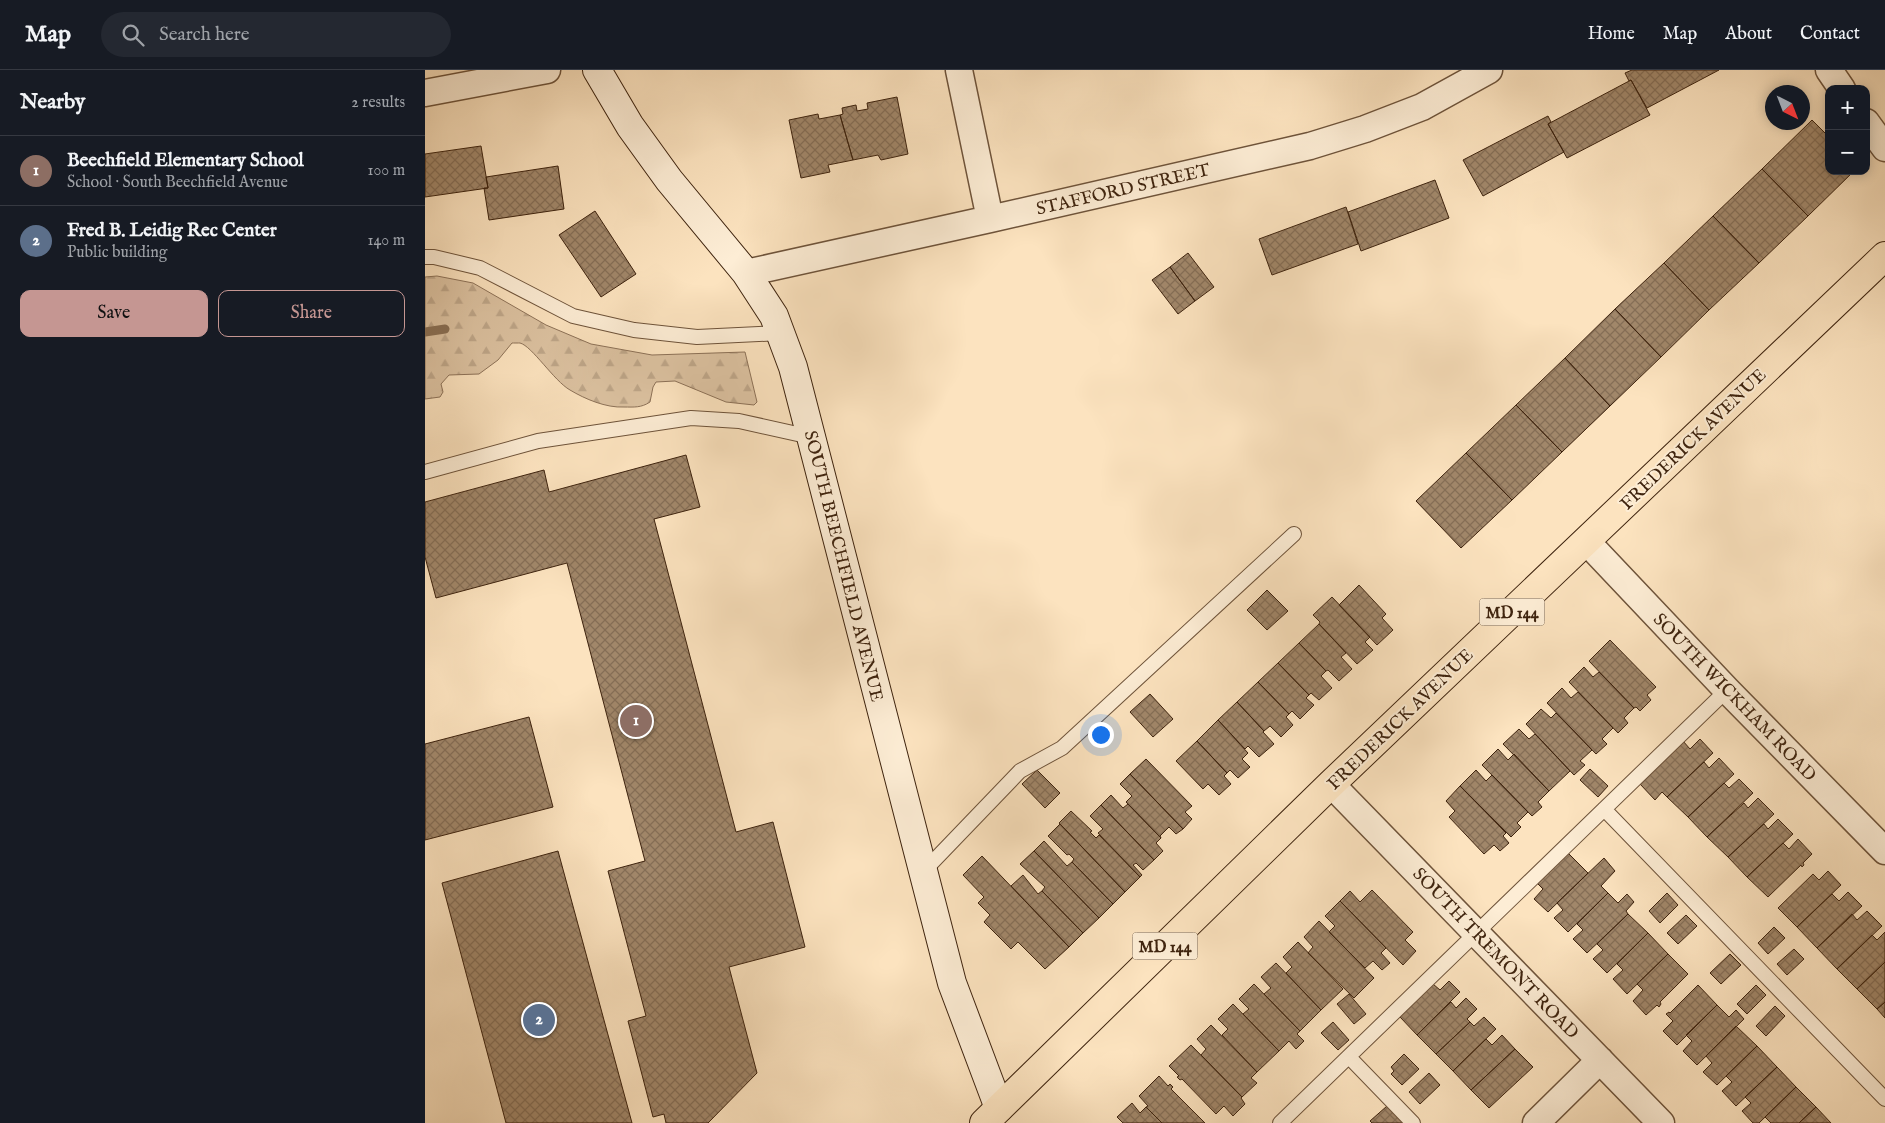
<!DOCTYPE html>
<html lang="en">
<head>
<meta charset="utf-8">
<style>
	body { margin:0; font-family:"IM FELL English",serif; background:#242831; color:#f1f3f6 }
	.controls { position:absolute; right:15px; top:15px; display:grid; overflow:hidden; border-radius:10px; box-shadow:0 2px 12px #0003 }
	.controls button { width:45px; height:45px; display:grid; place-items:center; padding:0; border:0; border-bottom:1px solid #363941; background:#171b24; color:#f1f3f6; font:25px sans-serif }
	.compass { position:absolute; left:1340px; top:15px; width:45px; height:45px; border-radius:50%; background:#171b24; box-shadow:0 2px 12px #0003; rotate:138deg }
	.you { position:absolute; left:675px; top:664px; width:18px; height:18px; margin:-12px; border:4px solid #fff; border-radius:50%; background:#1a73e8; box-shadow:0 0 0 8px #1a73e833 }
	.badge { display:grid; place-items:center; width:32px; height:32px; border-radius:50%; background:#c59692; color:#fff; font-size:16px; font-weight:700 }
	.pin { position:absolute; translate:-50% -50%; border:2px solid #fff; box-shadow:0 1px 5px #0006 }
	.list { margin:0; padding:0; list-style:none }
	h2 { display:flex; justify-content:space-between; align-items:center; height:65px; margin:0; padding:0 20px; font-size:21px }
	h2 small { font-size:16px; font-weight:400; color:#9ea1a6 }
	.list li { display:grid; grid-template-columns:32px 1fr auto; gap:15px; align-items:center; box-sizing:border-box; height:70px; padding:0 20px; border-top:1px solid #363941 }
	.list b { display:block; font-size:19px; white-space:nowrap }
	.list p { margin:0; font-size:16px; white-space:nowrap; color:#9ea1a6 }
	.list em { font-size:16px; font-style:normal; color:#9ea1a6 }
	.actions { display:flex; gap:10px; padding:15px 20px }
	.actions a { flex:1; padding:11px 0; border:1px solid #c59692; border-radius:10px; text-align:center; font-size:18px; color:#c59692 }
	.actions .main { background:#c59692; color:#111 }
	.icon { flex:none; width:28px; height:28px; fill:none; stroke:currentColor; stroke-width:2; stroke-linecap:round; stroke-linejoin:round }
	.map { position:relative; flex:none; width:1460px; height:1053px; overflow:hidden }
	header { display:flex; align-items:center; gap:30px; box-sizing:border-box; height:70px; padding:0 25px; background:#171b24; border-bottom:1px solid #363941 }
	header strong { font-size:24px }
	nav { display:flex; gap:28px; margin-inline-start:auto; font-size:18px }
	.search { width:350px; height:45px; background:#242831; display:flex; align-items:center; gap:12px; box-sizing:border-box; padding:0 18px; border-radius:28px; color:#9ea1a6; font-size:19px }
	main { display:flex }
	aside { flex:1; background:#171b24 }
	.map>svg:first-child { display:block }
</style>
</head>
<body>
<header>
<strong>Map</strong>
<div class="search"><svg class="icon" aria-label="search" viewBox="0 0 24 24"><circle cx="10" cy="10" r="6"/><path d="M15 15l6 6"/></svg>Search here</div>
<nav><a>Home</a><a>Map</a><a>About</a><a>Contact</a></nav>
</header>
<main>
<aside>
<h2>Nearby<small>2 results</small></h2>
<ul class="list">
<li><span class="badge" style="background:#8d6e63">1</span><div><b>Beechfield Elementary School</b><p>School · South Beechfield Avenue</p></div><em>100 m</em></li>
<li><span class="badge" style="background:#5c6f8a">2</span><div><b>Fred B. Leidig Rec Center</b><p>Public building</p></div><em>140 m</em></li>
</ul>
<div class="actions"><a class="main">Save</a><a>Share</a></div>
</aside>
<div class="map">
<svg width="1460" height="1053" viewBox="0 0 1460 1053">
	<defs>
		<pattern id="forest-firs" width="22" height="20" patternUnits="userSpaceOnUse" patternTransform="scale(1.25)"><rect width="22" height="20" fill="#dcc2a1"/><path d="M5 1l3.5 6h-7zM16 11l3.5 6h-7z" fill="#bea689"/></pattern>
		<pattern id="building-cross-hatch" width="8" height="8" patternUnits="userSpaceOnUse" patternTransform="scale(1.25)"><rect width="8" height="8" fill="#a1876a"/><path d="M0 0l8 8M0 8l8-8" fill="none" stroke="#856e56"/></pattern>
	</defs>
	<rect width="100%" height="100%" fill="#fce3bf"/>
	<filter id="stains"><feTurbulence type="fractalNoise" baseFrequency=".004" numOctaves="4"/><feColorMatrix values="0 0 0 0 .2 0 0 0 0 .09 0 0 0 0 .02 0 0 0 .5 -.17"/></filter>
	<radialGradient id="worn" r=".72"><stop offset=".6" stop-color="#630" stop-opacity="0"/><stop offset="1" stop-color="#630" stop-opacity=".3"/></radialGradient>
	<path fill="url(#forest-firs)" stroke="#8d7258" d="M 12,206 L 48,213 L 121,255 L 166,274 L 227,285 L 320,282 L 332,332 L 329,335 L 301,332 L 250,311 L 231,312 L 228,317 L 225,332 C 216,338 209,337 199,337 C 181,338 160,329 145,320 C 129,311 107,276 95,273 C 94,273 88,273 87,273 L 73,290 L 54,304 L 24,305 L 16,314 L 18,322 L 15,327 L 0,329 L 0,207 Z"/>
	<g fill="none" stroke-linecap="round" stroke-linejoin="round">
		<path stroke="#896f54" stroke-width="9" d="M 0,262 L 20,259"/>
	</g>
	<path fill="url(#building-cross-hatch)" stroke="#3e230e" d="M 1207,0 L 1294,0 L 1222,38 L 1206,10 L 1204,11 L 1200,3 Z
		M 1206,10 L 1225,45 L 1142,88 L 1123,54 Z
		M 472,27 L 483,84 L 456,90 L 453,85 L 428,90 L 415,45 L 418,44 L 417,38 L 431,35 L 432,41 L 443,39 L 442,33 Z
		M 393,44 L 394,49 L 415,45 L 428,90 L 403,95 L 405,102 L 376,108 L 364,50 Z
		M 1123,46 L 1126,52 L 1123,54 L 1139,82 L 1058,126 L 1038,90 Z
		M 1387,50 L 1404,67 L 1404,101 L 1429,101 L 1383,146 L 1337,99 Z
		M 56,76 L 63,118 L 0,127 L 0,84 Z
		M 133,96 L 139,139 L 64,150 L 59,118 L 63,118 L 61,107 Z
		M 1337,99 L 1383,146 L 1334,193 L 1288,146 Z
		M 1010,110 L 1024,148 L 936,181 L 923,142 Z
		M 921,137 L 933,174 L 847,205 L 834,169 Z
		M 170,141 L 211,204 L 176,227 L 134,165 Z
		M 1288,146 L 1334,193 L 1284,240 L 1239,193 Z
		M 763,183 L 789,217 L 770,231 L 745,197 Z
		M 1239,193 L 1284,240 L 1236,287 L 1190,239 Z
		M 745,197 L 770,231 L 753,244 L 727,210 Z
		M 1190,239 L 1236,287 L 1185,336 L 1140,288 Z
		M 1140,288 L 1185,336 L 1137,382 L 1091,335 Z
		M 1091,335 L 1137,382 L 1087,430 L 1041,383 Z
		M 1041,383 L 1087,430 L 1036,478 L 991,431 Z
		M 261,385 L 275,437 L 229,449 L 311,762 L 348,752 L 380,877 L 304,897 L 332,1003 L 283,1053 L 241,1053 L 239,1044 L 228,1047 L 203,951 L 221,946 L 183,801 L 220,791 L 142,493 L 11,528 L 0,487 L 0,432 L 119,400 L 124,422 Z
		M 934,515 L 961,544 L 957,548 L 968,560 L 952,575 L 914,535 Z
		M 842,520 L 863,541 L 842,560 L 822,540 Z
		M 907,527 L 945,567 L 940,572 L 948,580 L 932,594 L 894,554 L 895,552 L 888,545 Z
		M 894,554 L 921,583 L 916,587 L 927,599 L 914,611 L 903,600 L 901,601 L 874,573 Z
		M 1185,570 L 1231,617 L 1222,625 L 1226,630 L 1215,641 L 1211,637 L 1209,638 L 1164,591 Z
		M 874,573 L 901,601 L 896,606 L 907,618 L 894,630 L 886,623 L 884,625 L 853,593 Z
		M 853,593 L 884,625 L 881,628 L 889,635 L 875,649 L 867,641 L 864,644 L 833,612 Z
		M 1159,597 L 1168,607 L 1174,602 L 1209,638 L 1199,648 L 1203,653 L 1193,663 L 1144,612 Z
		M 833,612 L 864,644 L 861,647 L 868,655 L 856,667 L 845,656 L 839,661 L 812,632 Z
		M 1137,618 L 1146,628 L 1153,622 L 1188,658 L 1177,669 L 1182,674 L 1171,684 L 1122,633 Z
		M 725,624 L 748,649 L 728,667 L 705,642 Z
		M 812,632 L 839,661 L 838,662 L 849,674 L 834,687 L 823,676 L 820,679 L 793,650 Z
		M 1116,639 L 1126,648 L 1131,643 L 1167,680 L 1155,691 L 1160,695 L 1149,705 L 1101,654 Z
		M 104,647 L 128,737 L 0,770 L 0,674 Z
		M 793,650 L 823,683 L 817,689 L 825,697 L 813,708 L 805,700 L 802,703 L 772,671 Z
		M 1094,659 L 1104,669 L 1110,664 L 1145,701 L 1124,721 L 1078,674 Z
		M 1275,669 L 1288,683 L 1242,727 L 1237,722 L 1230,730 L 1215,714 L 1258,671 L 1265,679 Z
		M 772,671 L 802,703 L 799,706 L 806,714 L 794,725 L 783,714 L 778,719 L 751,691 Z
		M 1073,679 L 1083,690 L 1089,684 L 1124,721 L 1113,732 L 1117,737 L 1107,746 L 1057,695 Z
		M 1294,688 L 1309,704 L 1263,747 L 1242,727 L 1279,692 L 1284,698 Z
		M 721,689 L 767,736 L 760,742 L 767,749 L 758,759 L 705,704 Z
		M 1165,699 L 1183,716 L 1173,727 L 1155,710 Z
		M 612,700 L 635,723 L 620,738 L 597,714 Z
		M 1051,700 L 1061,711 L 1067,705 L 1103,742 L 1092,753 L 1096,757 L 1086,767 L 1035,716 Z
		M 705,704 L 758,759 L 751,764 L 744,757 L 735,766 L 736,768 L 701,732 L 707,726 L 695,714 Z
		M 1314,709 L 1328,723 L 1282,767 L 1263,747 L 1299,713 L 1304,718 Z
		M 1035,716 L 1081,763 L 1078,766 L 1084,773 L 1075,781 L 1069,775 L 1059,784 L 1024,747 L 1030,741 L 1021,731 Z
		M 686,725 L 698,738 L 703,734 L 736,768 L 731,773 L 738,781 L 729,790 L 676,735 Z
		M 1333,728 L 1349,744 L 1303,787 L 1282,767 L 1319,733 L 1323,738 Z
		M 676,735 L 729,790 L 718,800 L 711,793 L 708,795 L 717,805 L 715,807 L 673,763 L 678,759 L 665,746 Z
		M 646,741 L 667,761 L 665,762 L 671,768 L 674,765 L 715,807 L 700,822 L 634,753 Z
		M 1353,749 L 1368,764 L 1322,807 L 1303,787 L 1339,754 L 1343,759 Z
		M 635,754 L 700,822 L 688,834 L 647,792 L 649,789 L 644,784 L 642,785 L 623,766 Z
		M 1373,769 L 1387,784 L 1378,793 L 1379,795 L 1377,797 L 1376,795 L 1343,827 L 1322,807 L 1358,773 L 1364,779 Z
		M 619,771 L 642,796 L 647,792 L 688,834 L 674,848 L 609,781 Z
		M 133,781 L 207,1053 L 81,1053 L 17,813 Z
		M 609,781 L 674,848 L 658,863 L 617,821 L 620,817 L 595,794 Z
		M 1143,783 L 1163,803 L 1123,842 L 1109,829 L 1118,819 L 1112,813 Z
		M 557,786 L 644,877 L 620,899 L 593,872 L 586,879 L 559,852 L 565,845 L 553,833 L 559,827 L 538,805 Z
		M 1179,788 L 1190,801 L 1176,816 L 1183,823 L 1143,862 L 1129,848 L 1138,840 L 1132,833 Z
		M 1403,801 L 1416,815 L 1372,857 L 1353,838 L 1388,804 L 1394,810 Z
		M 598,805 L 613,824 L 617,821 L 658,863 L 644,877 L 586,816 Z
		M 947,820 L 988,862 L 980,870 L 991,881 L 978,895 L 915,831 L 925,821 L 935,832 Z
		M 1423,822 L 1437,836 L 1392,878 L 1372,857 L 1407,824 L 1414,831 Z
		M 1183,823 L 1193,833 L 1202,824 L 1209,832 L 1201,841 L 1203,844 L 1162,883 L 1148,869 L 1158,860 L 1152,854 Z
		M 1242,823 L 1253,835 L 1235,853 L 1224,841 Z
		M 915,831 L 961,878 L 956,883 L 965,893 L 957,900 L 948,891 L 940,898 L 904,862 L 910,856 L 900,846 Z
		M 1442,841 L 1457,856 L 1412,899 L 1392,878 L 1427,844 L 1432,850 Z
		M 1203,844 L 1223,863 L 1182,903 L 1168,889 L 1178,880 L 1172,874 Z
		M 1261,845 L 1272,856 L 1253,874 L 1242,863 Z
		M 894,851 L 949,908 L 929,928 L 883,883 L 888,877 L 879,867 Z
		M 1349,857 L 1360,868 L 1343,884 L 1333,873 Z
		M 1460,862 L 1460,892 L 1432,919 L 1412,899 L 1447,865 L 1452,870 Z
		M 1223,863 L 1243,884 L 1202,924 L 1188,909 L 1198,900 L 1192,894 Z
		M 873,872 L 918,919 L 896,940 L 861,903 L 867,897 L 858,887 Z
		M 1369,879 L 1379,889 L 1362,905 L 1352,894 Z
		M 1243,884 L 1263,904 L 1235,932 L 1236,934 L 1234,937 L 1232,935 L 1221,945 L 1208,931 L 1218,920 L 1212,914 Z
		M 1305,884 L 1316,895 L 1296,914 L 1285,903 Z
		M 1460,892 L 1460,932 L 1452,939 L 1432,919 Z
		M 851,893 L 896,940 L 875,961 L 839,924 L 846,918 L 836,907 Z
		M 1024,911 L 1035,922 L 992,965 L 975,947 L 1008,914 L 1015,920 Z
		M 829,914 L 875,961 L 872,964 L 879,971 L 871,979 L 864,971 L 854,981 L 818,944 L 824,939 L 814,929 Z
		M 1273,915 L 1292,935 L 1252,975 L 1238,961 L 1248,951 L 1241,944 L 1244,942 L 1245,943 Z
		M 1331,915 L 1341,925 L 1322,944 L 1312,934 Z
		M 924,924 L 941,944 L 929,954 L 912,934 Z
		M 1041,928 L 1052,939 L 1042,949 L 1045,952 L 1011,984 L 992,965 L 1026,932 L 1031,938 Z
		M 1460,932 L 1460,948 L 1452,939 Z
		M 808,934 L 854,981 L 832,1002 L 797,965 L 803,959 L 793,949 Z
		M 1292,935 L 1304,947 L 1311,940 L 1319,949 L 1272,995 L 1258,981 L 1267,971 L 1261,965 Z
		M 1350,936 L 1360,946 L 1341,966 L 1331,956 Z
		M 1059,947 L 1071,959 L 1028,1001 L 1011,984 L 1045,952 L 1049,956 Z
		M 908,952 L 924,970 L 913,980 L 896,963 Z
		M 786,955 L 832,1002 L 826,1008 L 832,1013 L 817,1027 L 776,985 L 781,979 L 772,969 Z
		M 1311,956 L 1332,976 L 1292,1015 L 1278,1002 L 1287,993 L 1281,986 Z
		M 1077,965 L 1090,979 L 1046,1020 L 1028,1001 L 1061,969 L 1067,975 Z
		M 766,975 L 817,1027 L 816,1028 L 820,1034 L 808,1046 L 799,1036 L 791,1044 L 757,1009 L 755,1010 L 752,1007 L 754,1006 L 744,996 Z
		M 1332,976 L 1352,997 L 1311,1036 L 1297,1021 L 1307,1012 L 1301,1006 Z
		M 1090,979 L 1108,997 L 1064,1038 L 1046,1020 Z
		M 979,984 L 994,999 L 977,1015 L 966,1004 L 969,1001 L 966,997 Z
		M 1352,997 L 1371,1017 L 1334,1053 L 1328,1053 L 1317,1041 L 1326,1033 L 1320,1027 Z
		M 1004,1003 L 1015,1015 L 995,1034 L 984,1022 Z
		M 734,1006 L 743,1016 L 745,1014 L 748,1017 L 746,1019 L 780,1053 L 737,1053 L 721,1037 L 723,1036 L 714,1026 Z
		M 1371,1017 L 1391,1037 L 1374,1053 L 1346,1053 L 1340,1047 Z
		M 707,1033 L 715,1043 L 721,1037 L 737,1053 L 698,1053 L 692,1047 Z
		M 962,1036 L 980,1053 L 947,1053 L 945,1051 Z
		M 1391,1037 L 1406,1053 L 1374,1053 Z"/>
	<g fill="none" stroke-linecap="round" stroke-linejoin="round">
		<defs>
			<path id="lane" d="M 0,187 L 9,187 L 55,198 L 148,246 L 209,260 L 272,267 L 355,263
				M 0,402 L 113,371 L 266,348 L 314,351 L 386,367
				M 1179,739 L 1460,1029
				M 498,802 L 595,701 L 637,678 L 869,464
				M 924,987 L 988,1053
				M 855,1053 L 1302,620"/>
			<path id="street" d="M 534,0 L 565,149
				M 1404,0 L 1417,19
				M 0,23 L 122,0
				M 1441,52 L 1460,78
				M 321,203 L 565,149 L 885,76 L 940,59 L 997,37 L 1064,0
				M 1161,471 L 1302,620 L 1460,781
				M 906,714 L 1236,1053
				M 1111,1053 L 1175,990"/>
			<path id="secondary" d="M 172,0 L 205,56 L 244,110 L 321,203 L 349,246 L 368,297 L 527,913 L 574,1038"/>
			<path id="primary" d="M 559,1053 L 906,714 L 1460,186"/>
		</defs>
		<use href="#lane" stroke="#6e533a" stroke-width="16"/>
		<use href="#street" stroke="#6e533a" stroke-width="29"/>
		<use href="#secondary" stroke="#3e230e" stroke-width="30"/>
		<use href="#primary" stroke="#3e230e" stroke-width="30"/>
		<use href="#lane" stroke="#fdedd5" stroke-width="14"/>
		<use href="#street" stroke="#fdedd5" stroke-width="26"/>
		<use href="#secondary" stroke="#fdedd5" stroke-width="28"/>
		<use href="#primary" stroke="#fce3bf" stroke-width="28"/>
	</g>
	<g text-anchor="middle" stroke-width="4" stroke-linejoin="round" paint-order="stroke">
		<g fill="#fdedd5" stroke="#77604a" stroke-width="1">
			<rect x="1054.5" y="528.5" width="65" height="27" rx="4"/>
			<rect x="707.5" y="862.5" width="65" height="27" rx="4"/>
		</g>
		<g font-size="16" font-weight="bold" fill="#3e230e">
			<text x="1087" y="548">MD 144</text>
			<text x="740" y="882">MD 144</text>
		</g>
		<g font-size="18" fill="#3e230e" stroke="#fdedd5">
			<text transform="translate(698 119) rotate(-13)" y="6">STAFFORD STREET</text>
			<text transform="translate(1268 369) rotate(-44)" y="6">FREDERICK AVENUE</text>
			<text transform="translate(419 496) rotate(76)" y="6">SOUTH BEECHFIELD AVENUE</text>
			<text transform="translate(1310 627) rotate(46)" y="6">SOUTH WICKHAM ROAD</text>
			<text transform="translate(975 649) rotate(-44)" y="6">FREDERICK AVENUE</text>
			<text transform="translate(1071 883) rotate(46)" y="6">SOUTH TREMONT ROAD</text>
		</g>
	</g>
	<rect width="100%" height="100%" filter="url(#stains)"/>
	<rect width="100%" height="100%" fill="url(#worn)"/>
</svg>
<div class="controls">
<button>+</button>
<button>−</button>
</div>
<svg class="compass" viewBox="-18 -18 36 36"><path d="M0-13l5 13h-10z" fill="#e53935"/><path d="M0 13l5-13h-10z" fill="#9ea1a6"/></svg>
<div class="you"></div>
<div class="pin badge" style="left:211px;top:651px;background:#8d6e63">1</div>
<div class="pin badge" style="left:114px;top:950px;background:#5c6f8a">2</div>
</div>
</main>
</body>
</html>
